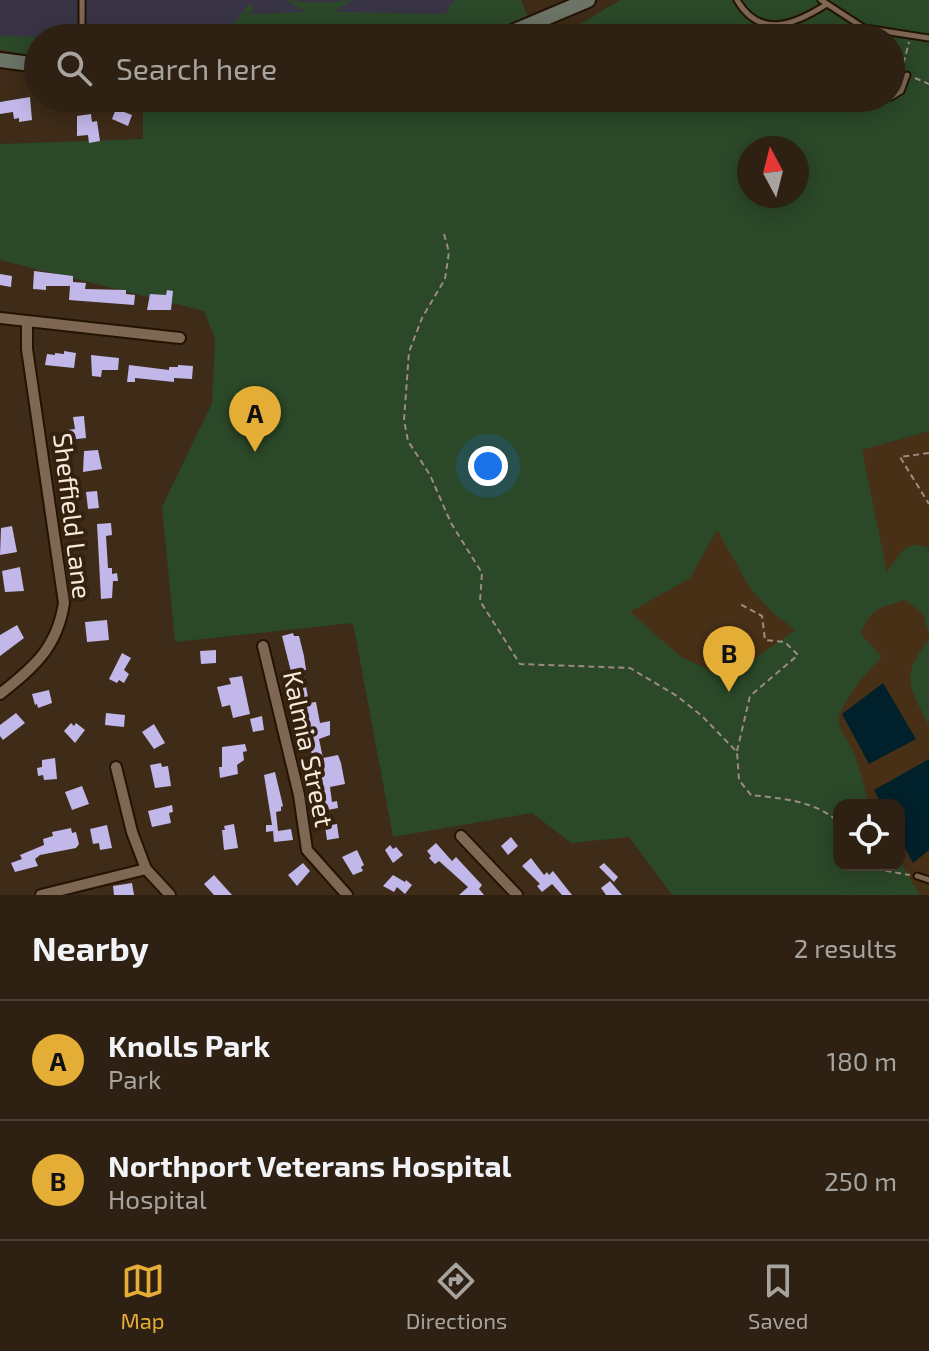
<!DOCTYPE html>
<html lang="en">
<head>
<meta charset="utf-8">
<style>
	body { margin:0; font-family:"Exo 2",sans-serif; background:#3a2d20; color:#f1f3f6 }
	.controls { position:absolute; right:24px; bottom:24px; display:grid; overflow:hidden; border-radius:16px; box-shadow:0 4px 20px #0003 }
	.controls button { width:72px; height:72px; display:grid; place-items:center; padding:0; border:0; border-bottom:2px solid #493e32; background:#2e2012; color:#f1f3f6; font:40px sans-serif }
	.compass { position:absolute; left:737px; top:136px; width:72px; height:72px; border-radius:50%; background:#2e2012; box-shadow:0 4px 20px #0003; rotate:353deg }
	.you { position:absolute; left:488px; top:466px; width:28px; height:28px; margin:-20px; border:6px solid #fff; border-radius:50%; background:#1a73e8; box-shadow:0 0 0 12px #1a73e833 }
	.badge { display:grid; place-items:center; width:52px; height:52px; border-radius:50%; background:#e4ad35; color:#111; font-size:26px; font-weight:700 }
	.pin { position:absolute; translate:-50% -66px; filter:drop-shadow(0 2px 4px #0008) }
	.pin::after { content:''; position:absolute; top:42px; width:28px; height:24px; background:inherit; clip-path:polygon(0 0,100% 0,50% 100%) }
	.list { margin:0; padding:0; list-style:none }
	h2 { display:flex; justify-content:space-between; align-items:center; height:104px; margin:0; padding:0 32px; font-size:34px }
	h2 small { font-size:26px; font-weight:400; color:#a7a39f }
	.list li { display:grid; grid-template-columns:52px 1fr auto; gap:24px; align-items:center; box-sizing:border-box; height:120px; padding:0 32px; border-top:2px solid #493e32 }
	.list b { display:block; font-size:30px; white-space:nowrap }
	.list p { margin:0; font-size:26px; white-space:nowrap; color:#a7a39f }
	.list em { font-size:26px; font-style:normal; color:#a7a39f }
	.icon { flex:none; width:44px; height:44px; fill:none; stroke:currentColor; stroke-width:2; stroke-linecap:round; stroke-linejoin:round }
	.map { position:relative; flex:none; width:929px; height:895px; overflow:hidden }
	.search { position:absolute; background:#2e2012; box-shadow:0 4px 20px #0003; left:24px; right:24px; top:24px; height:88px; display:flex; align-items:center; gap:20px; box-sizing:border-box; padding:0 28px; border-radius:44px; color:#a7a39f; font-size:30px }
	.sheet { height:344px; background:#2e2012 }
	nav { display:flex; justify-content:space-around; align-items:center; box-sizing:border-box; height:112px; border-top:2px solid #493e32; background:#2e2012; font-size:22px; color:#a7a39f }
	nav a { display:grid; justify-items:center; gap:4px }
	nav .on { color:#e4ad35 }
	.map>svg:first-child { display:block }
</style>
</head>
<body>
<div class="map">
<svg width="929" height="895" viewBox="0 0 929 895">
	<rect width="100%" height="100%" fill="#3e2b18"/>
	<path fill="#483017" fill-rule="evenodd" d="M 929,431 L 929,895 L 718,895 L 410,578 ZM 839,805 L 899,805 L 899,865 L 839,865 Z"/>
	<path fill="#393445" d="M 0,0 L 517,0 L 469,38 L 38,38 L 0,47 Z"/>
	<path fill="#2b4828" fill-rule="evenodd" d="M 285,0 L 317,3 L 353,0 L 334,12 L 445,14 L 454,0 L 521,0 L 529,19 L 484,38 L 227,38 L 234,22 L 240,19 L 238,15 L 243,13 L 248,5 L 252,5 L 254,10 L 245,16 L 250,14 L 307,12 Z
		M 620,0 L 929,0 L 929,431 L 862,450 L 887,572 C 899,556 905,538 929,548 L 929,635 L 923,614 L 905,600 C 880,608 870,608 861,634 L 882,657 C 870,668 836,707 839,723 C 840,731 849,742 853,751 C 860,768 864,787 869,805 L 839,805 L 839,865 L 899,865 L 899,860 L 920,895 L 672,895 L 629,837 L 571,843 L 532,813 L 393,837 L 353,623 L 175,642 L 162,507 L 212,403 L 215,339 L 204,311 L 0,260 L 0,144 L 143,139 L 143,98 L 891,98 L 891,38 L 557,38 ZM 749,148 L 797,148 L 797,196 L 749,196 ZM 717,530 L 750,588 L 773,613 L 795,630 L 750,662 L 715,672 L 681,657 L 630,612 L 690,578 Z
		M 0,36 L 103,38 L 38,38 L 38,57 L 0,50 Z
		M 929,639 L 929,726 C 909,684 899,679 929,639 Z"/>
	<path fill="#00212b" d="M 883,683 L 916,739 L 869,764 L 842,714 Z
		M 929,759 L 929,850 L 913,863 L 899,837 L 899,805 L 882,805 L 874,790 Z"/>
	<path fill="#c1b7e9" d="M 30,97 L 32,120 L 19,122 L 19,118 L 14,119 L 13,112 L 0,114 L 0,102 Z
		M 116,109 L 132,115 L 128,126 L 112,119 Z
		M 91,114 L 92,122 L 97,121 L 100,141 L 89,143 L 88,135 L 77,136 L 77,116 Z
		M 34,271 L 73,276 L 73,282 L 86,283 L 85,289 L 126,290 L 126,294 L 135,295 L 134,305 L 69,300 L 70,286 L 46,286 L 46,290 L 33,289 Z
		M 0,274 L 12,276 L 11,287 L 0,285 Z
		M 167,290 L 173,291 L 171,310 L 147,310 L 150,294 L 166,295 Z
		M 64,351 L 76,353 L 74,368 L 45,365 L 47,354 L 55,355 L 55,353 L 64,354 Z
		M 91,355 L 119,358 L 118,370 L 102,370 L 101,377 L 92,376 Z
		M 129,365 L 169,370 L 169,367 L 178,367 L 178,365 L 193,366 L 192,379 L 174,378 L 174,382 L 135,378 L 135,382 L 127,382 Z
		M 84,416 L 86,438 L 68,440 L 67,430 L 75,429 L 73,417 Z
		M 98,450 L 102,469 L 83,472 L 84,451 Z
		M 97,491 L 99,508 L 88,509 L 86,492 Z
		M 111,523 L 112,535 L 106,536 L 108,568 L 112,568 L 112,574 L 117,573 L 118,581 L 113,581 L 112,598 L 101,599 L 97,524 Z
		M 12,526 L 17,552 L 0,555 L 1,528 Z
		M 20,567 L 24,591 L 5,592 L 2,571 Z
		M 107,620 L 109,640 L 87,642 L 85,622 Z
		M 17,625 L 24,638 L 0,656 L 0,635 Z
		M 293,633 L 294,636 L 299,636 L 304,656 L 306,670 L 303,670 L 309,703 L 316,702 L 320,723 L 330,721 L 330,735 L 319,739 L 323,758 L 338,755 L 341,763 L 345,784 L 330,787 L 332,802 L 337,801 L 338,808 L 322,811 L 318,779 L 282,636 Z
		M 216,650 L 216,663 L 201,664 L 200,651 Z
		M 122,653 L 131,658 L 124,670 L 129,674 L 124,683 L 119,680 L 117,683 L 109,679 Z
		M 242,676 L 250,714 L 233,718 L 230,705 L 222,707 L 217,687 L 231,684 L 229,678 Z
		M 49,690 L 52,703 L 38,708 L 37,704 L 35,705 L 32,694 Z
		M 16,713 L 25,723 L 3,740 L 0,736 L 0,725 Z
		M 106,713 L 125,715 L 124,727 L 105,725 Z
		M 262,716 L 264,730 L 253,732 L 250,719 Z
		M 71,723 L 74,726 L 76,723 L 85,730 L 75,743 L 64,731 Z
		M 154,724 L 165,743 L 154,749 L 142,732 Z
		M 245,744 L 247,751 L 243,752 L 244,760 L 237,765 L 238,774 L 220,778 L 219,767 L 222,767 L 222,747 Z
		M 55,758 L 57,779 L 44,780 L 43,775 L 38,776 L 37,768 L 42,767 L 42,760 Z
		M 161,763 L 162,767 L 168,766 L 171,786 L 155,788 L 150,765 Z
		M 275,772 L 283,806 L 281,807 L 281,811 L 276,812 L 278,831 L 291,829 L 293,840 L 274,842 L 273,831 L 266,832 L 266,825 L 272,825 L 264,775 Z
		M 82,786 L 89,804 L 72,810 L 65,792 Z
		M 172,805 L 173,812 L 169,813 L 171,823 L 152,827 L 148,811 Z
		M 234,824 L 238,848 L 224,850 L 222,830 L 225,830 L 224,826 Z
		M 337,824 L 339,838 L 327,840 L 325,826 Z
		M 107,825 L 112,848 L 100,850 L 99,843 L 93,844 L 90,829 Z
		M 71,828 L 72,833 L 76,832 L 79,844 L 76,848 L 40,855 L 35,859 L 38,866 L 15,872 L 11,863 L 22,859 L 20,855 L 44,845 L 43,839 L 53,836 L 52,832 Z
		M 511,837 L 518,846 L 508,855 L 501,846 Z
		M 436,843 L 452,861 L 456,857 L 482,885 L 479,889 L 484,895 L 459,895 L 468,887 L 439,861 L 435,864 L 429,858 L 431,856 L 427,851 Z
		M 390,845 L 393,849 L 396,847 L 403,855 L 393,863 L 385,850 Z
		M 357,850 L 364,865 L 361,867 L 363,871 L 353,875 L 342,857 Z
		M 531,858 L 544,875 L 547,872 L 549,875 L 553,871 L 572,895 L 562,895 L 552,884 L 542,892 L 537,886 L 540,884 L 522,866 Z
		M 303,863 L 310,871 L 297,886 L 288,875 Z
		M 604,863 L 618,877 L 614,882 L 599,867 Z
		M 214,875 L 232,895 L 214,895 L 204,884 Z
		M 393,875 L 405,882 L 406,880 L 412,885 L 405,894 L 397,887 L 394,892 L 383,886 Z
		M 610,881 L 622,895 L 606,895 L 601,888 Z
		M 132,883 L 134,895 L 114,895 L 113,886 Z"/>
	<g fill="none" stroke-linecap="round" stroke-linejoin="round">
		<defs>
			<path id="lane" d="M 82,0 L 82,25
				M 737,0 C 760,40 796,24 827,4
				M 821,0 L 864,28 L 929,38
				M 774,25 L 777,38
				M 763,26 L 770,38
				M 798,38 L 816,32 L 832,38
				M 891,97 L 901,91 L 907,75
				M 882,98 L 886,98
				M 917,876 L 929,880"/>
			<path id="street" d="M 0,318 L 180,338
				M 263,646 L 299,795 L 307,850 L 347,895
				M 0,694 C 34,667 57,648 64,603 L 27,349 L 27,321
				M 116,767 L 132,832 L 146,869 L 170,895
				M 461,836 L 517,895
				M 41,895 L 146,869"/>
			<path id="secondary" d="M 498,38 L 588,0
				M 0,60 L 38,65"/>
		</defs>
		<use href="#lane" stroke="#241302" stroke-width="9"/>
		<use href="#street" stroke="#241302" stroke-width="14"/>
		<use href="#secondary" stroke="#241302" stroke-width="18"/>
		<path stroke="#9c8c7d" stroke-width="2" stroke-dasharray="6 4" stroke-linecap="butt" d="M 901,73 L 909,42
			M 915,78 L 929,84
			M 444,234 L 449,252 L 445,279 L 422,318 L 409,352 L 404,420 L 408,441 L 430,475 L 451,523 L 482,573 L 480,601 L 520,664 L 630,668 L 677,696 L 702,716 L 737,752 L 739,780 L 751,795 C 780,798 818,801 839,823
			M 929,453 L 900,457 L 929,504
			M 737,751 L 750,696 L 798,655 L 785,642 L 765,640 L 762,616 L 740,604
			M 877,865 L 887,871 L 910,875"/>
		<use href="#lane" stroke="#7e6853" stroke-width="5"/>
		<use href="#street" stroke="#7e6853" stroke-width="10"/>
		<use href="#secondary" stroke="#6b7466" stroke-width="14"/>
	</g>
	<g text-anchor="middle" stroke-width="8" stroke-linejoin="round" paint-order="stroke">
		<g font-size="26" fill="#f5e9dd" stroke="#34210e">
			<text transform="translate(72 516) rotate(83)" y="9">Sheffield Lane</text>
			<text transform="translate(308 749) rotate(78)" y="9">Kalmia Street</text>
		</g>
	</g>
</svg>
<div class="controls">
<button><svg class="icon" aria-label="locate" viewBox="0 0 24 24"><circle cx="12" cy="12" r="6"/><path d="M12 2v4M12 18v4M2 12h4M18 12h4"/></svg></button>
</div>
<svg class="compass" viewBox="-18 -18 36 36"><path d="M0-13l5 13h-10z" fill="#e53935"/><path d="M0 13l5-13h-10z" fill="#a7a39f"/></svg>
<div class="you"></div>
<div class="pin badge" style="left:255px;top:452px">A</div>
<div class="pin badge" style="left:729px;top:692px">B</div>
<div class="search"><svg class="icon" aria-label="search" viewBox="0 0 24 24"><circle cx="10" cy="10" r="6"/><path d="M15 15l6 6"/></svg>Search here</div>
</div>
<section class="sheet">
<h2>Nearby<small>2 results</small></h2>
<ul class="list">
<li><span class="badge">A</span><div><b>Knolls Park</b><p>Park</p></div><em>180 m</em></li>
<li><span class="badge">B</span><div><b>Northport Veterans Hospital</b><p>Hospital</p></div><em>250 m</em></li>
</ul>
</section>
<nav>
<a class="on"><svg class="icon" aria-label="map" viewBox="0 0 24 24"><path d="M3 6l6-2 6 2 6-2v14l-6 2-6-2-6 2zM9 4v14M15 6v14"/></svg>Map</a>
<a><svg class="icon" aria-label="directions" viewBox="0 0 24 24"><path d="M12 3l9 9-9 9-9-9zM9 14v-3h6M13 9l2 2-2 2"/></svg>Directions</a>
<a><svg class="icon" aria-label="saved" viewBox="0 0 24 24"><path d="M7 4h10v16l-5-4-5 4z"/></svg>Saved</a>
</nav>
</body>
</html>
